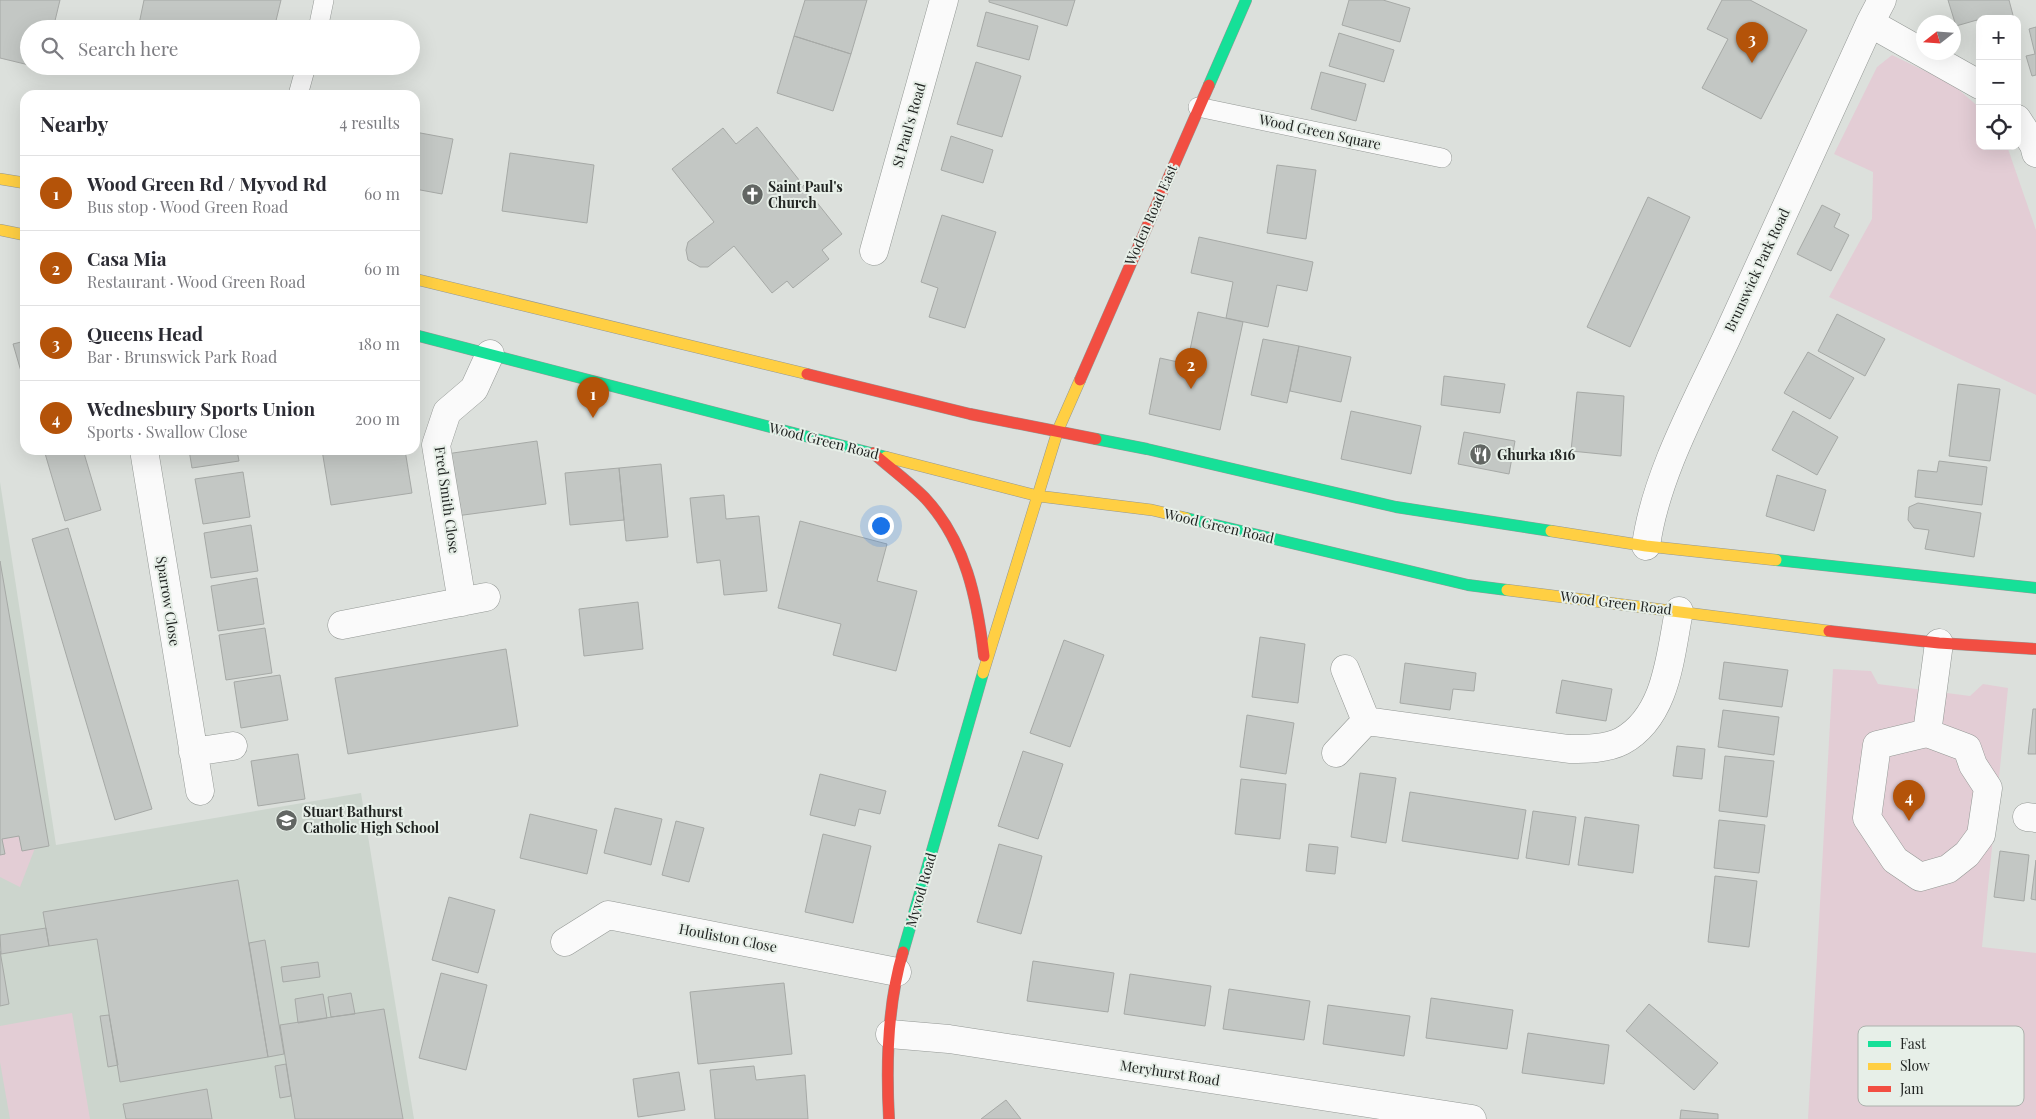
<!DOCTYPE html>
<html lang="en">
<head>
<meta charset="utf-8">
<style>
	body { margin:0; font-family:"Playfair Display",serif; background:#f2f2f3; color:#2b2b33 }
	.controls { position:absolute; right:15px; top:15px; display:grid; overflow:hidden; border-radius:10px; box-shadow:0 5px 20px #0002 }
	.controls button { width:45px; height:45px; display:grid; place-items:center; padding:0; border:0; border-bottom:1px solid #e1e1e2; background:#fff; color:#2b2b33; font:25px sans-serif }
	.compass { position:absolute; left:1916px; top:15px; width:45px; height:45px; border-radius:50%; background:#fff; box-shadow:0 5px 20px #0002; rotate:253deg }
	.you { position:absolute; left:880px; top:525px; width:18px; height:18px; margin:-12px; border:4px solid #fff; border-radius:50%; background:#1a73e8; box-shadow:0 0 0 8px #1a73e833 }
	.badge { display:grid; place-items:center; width:32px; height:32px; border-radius:50%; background:#b45309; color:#fff; font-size:16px; font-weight:700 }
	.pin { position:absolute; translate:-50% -41px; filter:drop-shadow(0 1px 2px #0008) }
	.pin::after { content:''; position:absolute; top:26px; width:18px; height:15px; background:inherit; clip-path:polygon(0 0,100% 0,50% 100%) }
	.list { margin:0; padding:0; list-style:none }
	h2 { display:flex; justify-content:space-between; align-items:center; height:65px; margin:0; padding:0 20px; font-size:21px }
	h2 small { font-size:16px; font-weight:400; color:#7c7c81 }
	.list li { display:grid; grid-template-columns:32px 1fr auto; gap:15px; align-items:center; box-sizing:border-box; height:75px; padding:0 20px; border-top:1px solid #e1e1e2 }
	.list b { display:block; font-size:19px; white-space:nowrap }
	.list p { margin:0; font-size:16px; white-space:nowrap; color:#7c7c81 }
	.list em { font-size:16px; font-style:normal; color:#7c7c81 }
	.icon { flex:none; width:28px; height:28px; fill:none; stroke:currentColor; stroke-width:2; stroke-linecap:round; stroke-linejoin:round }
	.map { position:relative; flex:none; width:2036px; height:1119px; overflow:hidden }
	.search { position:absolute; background:#fff; box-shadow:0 5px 20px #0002; left:20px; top:20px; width:400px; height:55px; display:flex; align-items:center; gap:12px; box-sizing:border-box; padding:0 18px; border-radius:28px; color:#7c7c81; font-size:19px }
	.panel { position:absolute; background:#fff; box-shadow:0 5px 20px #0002; left:20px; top:90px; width:400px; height:365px; border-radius:15px }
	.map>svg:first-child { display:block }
</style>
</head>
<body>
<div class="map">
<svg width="2036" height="1119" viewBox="0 0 2036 1119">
	<rect width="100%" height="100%" fill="#dce0dc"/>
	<path fill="#ccd5cd" d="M 0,482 L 56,845 L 361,793 L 414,1119 L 0,1119 Z"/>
	<path fill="#e3cdd5" d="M 1892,55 L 1952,84 L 1980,108 L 1980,146 L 2007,146 L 2036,230 L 2036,395 L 1829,297 L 1872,219 L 1873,172 L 1834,154 L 1877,67 Z
		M 1833,669 L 1871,671 L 1878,684 L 1970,696 L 1983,684 L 2008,688 L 1982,947 L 2036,953 L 2036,1119 L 1808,1119 Z
		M 19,836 L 22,851 L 35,848 L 20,887 L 0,877 L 0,855 L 5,854 L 2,839 Z
		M 72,1013 L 90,1119 L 10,1119 L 0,1062 L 0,1026 Z"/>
	<path fill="#c3c7c4" stroke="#a6a9a6" d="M 0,0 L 60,0 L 53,29 L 29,29 L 29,65 L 0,58 Z
		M 144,0 L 281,0 L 274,29 L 240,29 L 225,26 L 224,29 L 138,29 Z
		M 805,0 L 867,0 L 851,54 L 794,36 Z
		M 989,0 L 1075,0 L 1067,26 L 989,2 Z
		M 1349,0 L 1383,0 L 1410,8 L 1400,42 L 1342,25 Z
		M 1722,0 L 1750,0 L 1807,30 L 1761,119 L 1702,88 L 1728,39 L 1707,29 Z
		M 1948,0 L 2009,0 L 2014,19 L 1980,19 L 1980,29 L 1977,20 L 1956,26 Z
		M 986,12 L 1038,26 L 1029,60 L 977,46 Z
		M 2036,27 L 2036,75 L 2032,76 L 2026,56 L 2035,54 L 2029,29 Z
		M 1339,33 L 1394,50 L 1384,82 L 1329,66 Z
		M 794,36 L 851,54 L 833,111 L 777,93 Z
		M 976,62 L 1021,76 L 1002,137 L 957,124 Z
		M 1321,72 L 1366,84 L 1356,121 L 1311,109 Z
		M 757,127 L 842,234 L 822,250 L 829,259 L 793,288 L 787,281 L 772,293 L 734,246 L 708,267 L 700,267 L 688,260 L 686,250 L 688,242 L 714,222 L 672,169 L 723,128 L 736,144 Z
		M 415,132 L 453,139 L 442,194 L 415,189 Z
		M 951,136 L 993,150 L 983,183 L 941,170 Z
		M 510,153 L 594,165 L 587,223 L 502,211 Z
		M 1277,165 L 1316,170 L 1306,239 L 1267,233 Z
		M 1648,197 L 1690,217 L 1630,347 L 1587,327 Z
		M 1822,205 L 1840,214 L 1834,227 L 1849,235 L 1831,271 L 1797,254 Z
		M 942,215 L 996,232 L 965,328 L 929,317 L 938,288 L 921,282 Z
		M 1199,237 L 1313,262 L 1307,291 L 1277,285 L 1268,327 L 1226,318 L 1233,282 L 1191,273 Z
		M 1198,312 L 1243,322 L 1220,430 L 1149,414 L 1160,358 L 1187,364 Z
		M 1837,314 L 1885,339 L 1865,376 L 1818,351 Z
		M 1263,339 L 1299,346 L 1287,403 L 1251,395 Z
		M 25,341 L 25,385 L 13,344 Z
		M 1299,346 L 1351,357 L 1341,402 L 1290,391 Z
		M 1808,352 L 1854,378 L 1830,419 L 1784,393 Z
		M 1444,376 L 1505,384 L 1500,413 L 1441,405 Z
		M 1958,384 L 2000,389 L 1990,461 L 1949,456 Z
		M 1577,392 L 1624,396 L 1621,456 L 1571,451 Z
		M 1351,411 L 1421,426 L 1411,474 L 1341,459 Z
		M 1793,411 L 1838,437 L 1817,475 L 1772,450 Z
		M 1464,432 L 1515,441 L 1509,474 L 1458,464 Z
		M 537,441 L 546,504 L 456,516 L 446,454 Z
		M 44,450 L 83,450 L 101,510 L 65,521 Z
		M 189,450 L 237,450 L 239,461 L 192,468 Z
		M 322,450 L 405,450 L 412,493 L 331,505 Z
		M 1939,461 L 1987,467 L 1982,505 L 1915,497 L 1918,470 L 1937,472 Z
		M 661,464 L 668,537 L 626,541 L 619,468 Z
		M 619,468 L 624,520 L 570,525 L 565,473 Z
		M 243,472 L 250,517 L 203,524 L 195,479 Z
		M 1777,475 L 1826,490 L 1814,531 L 1766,516 Z
		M 724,495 L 726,519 L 759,516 L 767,591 L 724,595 L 720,560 L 697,563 L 690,498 Z
		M 1918,503 L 1981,513 L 1974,557 L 1925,549 L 1929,530 L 1914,528 L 1908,520 L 1909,507 Z
		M 800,521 L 887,544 L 877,581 L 917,591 L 896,671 L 833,655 L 841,624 L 778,608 Z
		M 251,525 L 258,571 L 211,578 L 204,533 Z
		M 68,528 L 152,809 L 115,820 L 32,539 Z
		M 0,561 L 49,846 L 22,851 L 19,836 L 2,839 L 5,854 L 0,855 Z
		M 257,578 L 264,624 L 218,631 L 211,586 Z
		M 638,602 L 643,649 L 584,656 L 579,609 Z
		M 265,628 L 272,673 L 226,680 L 219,635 Z
		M 1260,637 L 1305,644 L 1298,703 L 1252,697 Z
		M 1064,640 L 1104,655 L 1070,747 L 1030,733 Z
		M 506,649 L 518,726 L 348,754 L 335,678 Z
		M 1724,662 L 1788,670 L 1782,707 L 1719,699 Z
		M 1405,663 L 1476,673 L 1474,691 L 1453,689 L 1450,710 L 1400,703 Z
		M 280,675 L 288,720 L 241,728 L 234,682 Z
		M 1562,680 L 1612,689 L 1606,721 L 1556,713 Z
		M 2033,709 L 2036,709 L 2036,754 L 2028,754 Z
		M 1723,710 L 1779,717 L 1774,755 L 1718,747 Z
		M 1247,715 L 1294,723 L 1286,774 L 1240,767 Z
		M 1677,746 L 1705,749 L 1702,779 L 1673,776 Z
		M 1023,751 L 1063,764 L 1038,839 L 998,826 Z
		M 298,754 L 305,799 L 258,806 L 251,761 Z
		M 1725,756 L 1774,761 L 1767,817 L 1719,811 Z
		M 1360,773 L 1396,778 L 1386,843 L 1351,837 Z
		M 820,774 L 886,791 L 880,814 L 859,809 L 855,826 L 810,815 Z
		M 1241,779 L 1286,784 L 1280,839 L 1235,834 Z
		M 1410,792 L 1526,810 L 1518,859 L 1402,841 Z
		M 615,808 L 662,819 L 651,865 L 604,853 Z
		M 1533,811 L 1576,817 L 1569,865 L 1526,858 Z
		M 530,814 L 597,830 L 587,874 L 520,858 Z
		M 1585,817 L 1639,825 L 1633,873 L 1578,865 Z
		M 1719,820 L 1765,825 L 1759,873 L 1714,868 Z
		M 676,821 L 704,828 L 689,882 L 662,875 Z
		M 823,834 L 871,846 L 853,923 L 805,912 Z
		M 999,844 L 1042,856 L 1021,934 L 977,922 Z
		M 1309,844 L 1338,847 L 1335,874 L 1306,871 Z
		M 2000,851 L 2029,855 L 2024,901 L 1994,897 Z
		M 2036,860 L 2036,900 L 2031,899 Z
		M 1715,876 L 1757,881 L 1749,947 L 1708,942 Z
		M 238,880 L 268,1057 L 120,1082 L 97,939 L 49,946 L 43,912 Z
		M 449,897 L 495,910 L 478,973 L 432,960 Z
		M 46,928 L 49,946 L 1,954 L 0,935 Z
		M 265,940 L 284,1054 L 268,1057 L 249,943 Z
		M 0,951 L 9,1004 L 0,1006 Z
		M 1033,961 L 1114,973 L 1108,1012 L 1027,1001 Z
		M 318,962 L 320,977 L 283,982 L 281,967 Z
		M 441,973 L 487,985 L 466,1070 L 419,1058 Z
		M 1130,974 L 1211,986 L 1205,1026 L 1124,1014 Z
		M 784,983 L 792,1054 L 698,1064 L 690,992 Z
		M 1229,989 L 1310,1001 L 1304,1040 L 1223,1029 Z
		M 351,993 L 355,1014 L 331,1017 L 328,997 Z
		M 323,994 L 327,1018 L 298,1023 L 295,999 Z
		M 1431,998 L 1513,1010 L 1507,1049 L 1426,1038 Z
		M 1649,1004 L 1718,1063 L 1694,1090 L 1626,1031 Z
		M 1328,1005 L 1410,1016 L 1404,1056 L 1323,1044 Z
		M 384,1009 L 403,1119 L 295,1119 L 280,1025 Z
		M 109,1015 L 118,1065 L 108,1067 L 100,1016 Z
		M 1528,1033 L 1609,1045 L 1604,1084 L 1522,1073 Z
		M 286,1064 L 291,1096 L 280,1098 L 275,1066 Z
		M 754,1066 L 756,1080 L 805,1075 L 808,1119 L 715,1119 L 710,1070 Z
		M 679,1072 L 685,1110 L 638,1117 L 633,1079 Z
		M 207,1089 L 212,1119 L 126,1119 L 123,1104 Z
		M 1006,1100 L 1021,1119 L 981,1119 Z
		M 1681,1110 L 1718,1114 L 1718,1119 L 1680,1119 Z"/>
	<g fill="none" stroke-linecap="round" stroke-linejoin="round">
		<defs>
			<path id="lane" d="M 318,29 L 324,0
				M 298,95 L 306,66
				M 1198,107 L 1442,158"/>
			<path id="street" d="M 1870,23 L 1980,85
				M 2017,119 L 2034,145 L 2036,153
				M 874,251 L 944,0
				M 144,450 L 200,791
				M 1646,546 C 1655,477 1696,403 1726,339 C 1774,234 1822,128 1870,23 L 1882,0
				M 462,602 L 436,445 L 447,412 L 474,389 L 490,354
				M 342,625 L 486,597
				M 1345,669 L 1366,721
				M 1366,721 L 1569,749 C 1585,749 1607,749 1622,741 C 1667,716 1670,656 1679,611
				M 1927,733 L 1967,748 L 1973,765 L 1988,788 L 1981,835 L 1967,854 L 1948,869 L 1920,877 L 1895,860 L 1867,818 L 1877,745 L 1927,733 L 1939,643
				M 193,752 L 233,746
				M 1336,753 L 1366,721
				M 2027,817 L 2036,818
				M 565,942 L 608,915 L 897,972
				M 890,1034 L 949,1039 L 1446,1115 L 1445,1119
				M 1446,1115 L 1472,1119"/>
			<path id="fast" d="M 1209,85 L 1246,0
				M 415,335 L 886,457
				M 1096,439 L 1147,449 L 1396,507 L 1551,531
				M 1186,518 L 1468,585 L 1507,590
				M 1776,560 L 2036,588
				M 903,952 L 983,673"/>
			<path id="slow" d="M 0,179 L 25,183
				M 0,230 L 25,235
				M 415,279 L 807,374
				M 886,457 L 1038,496 L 1152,510 L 1186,518
				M 1551,531 L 1646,546 L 1776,560
				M 1507,590 L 1829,631
				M 983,673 L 1058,430 L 1080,380"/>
			<path id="jam" d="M 807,374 L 970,414 L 1096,439
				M 1080,380 L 1209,85
				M 873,453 C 890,468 909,482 925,498 C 966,542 977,599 984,656
				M 1829,631 L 1939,643 L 2036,649
				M 889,1119 C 886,1064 887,1005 903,952"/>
		</defs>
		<use href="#lane" stroke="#949895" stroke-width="20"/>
		<use href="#street" stroke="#949895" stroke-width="29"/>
		<use href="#fast" stroke="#949895" stroke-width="12"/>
		<use href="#slow" stroke="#949895" stroke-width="12"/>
		<use href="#jam" stroke="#949895" stroke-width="12"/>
		<use href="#lane" stroke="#fafafa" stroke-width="19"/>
		<use href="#street" stroke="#fafafa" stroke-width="28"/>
		<use href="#fast" stroke="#16e098" stroke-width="11"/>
		<use href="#slow" stroke="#ffcf43" stroke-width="11"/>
		<use href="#jam" stroke="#f24e42" stroke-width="11"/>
	</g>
	<defs>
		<symbol id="church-disc" viewBox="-11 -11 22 22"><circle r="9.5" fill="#626663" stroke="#e7efe8"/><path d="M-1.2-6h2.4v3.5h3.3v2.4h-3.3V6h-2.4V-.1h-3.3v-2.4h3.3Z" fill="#fff"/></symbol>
		<symbol id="restaurant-disc" viewBox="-11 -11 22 22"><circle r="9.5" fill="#626663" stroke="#e7efe8"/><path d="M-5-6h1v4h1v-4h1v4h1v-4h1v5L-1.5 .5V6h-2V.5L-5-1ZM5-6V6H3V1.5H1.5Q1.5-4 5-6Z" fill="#fff"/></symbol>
		<symbol id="school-disc" viewBox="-11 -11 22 22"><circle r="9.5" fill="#626663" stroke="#e7efe8"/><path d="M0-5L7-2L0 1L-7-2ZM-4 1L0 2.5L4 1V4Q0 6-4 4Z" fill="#fff"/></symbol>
	</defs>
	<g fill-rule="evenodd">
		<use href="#church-disc" x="740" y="182" width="25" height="25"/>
		<use href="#restaurant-disc" x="1468" y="442" width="25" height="25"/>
		<use href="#school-disc" x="274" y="808" width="25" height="25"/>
	</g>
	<g text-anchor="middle" stroke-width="4" stroke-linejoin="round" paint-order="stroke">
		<g font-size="14" fill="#212422" stroke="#e7efe8">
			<text transform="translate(909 125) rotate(-74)" y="5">St Paul's Road</text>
			<text transform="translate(1320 132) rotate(12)" y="5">Wood Green Square</text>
			<text transform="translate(1151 215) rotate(-66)" y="5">Woden Road East</text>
			<text transform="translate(1757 270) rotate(-65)" y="5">Brunswick Park Road</text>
			<text transform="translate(824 441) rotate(14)" y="5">Wood Green Road</text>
			<text transform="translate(447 500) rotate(82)" y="5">Fred Smith Close</text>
			<text transform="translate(1219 526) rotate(13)" y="5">Wood Green Road</text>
			<text transform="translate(168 601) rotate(81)" y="5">Sparrow Close</text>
			<text transform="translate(1616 603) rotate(7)" y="5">Wood Green Road</text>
			<text transform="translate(921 890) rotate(-74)" y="5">Myvod Road</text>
			<text transform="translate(728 938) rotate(11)" y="5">Houliston Close</text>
			<text transform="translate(1170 1073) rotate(9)" y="5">Meryhurst Road</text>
		</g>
		<g font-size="14" font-weight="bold" fill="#212422" stroke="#e7efe8" text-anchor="start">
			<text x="768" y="192">Saint Paul's<tspan x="768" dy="16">Church</tspan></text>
			<text x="1497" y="460">Ghurka 1816</text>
			<text x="303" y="817">Stuart Bathurst<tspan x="303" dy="16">Catholic High School</tspan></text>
		</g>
	</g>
	<rect x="1858" y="1026" width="166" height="80" rx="8" fill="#e7efe8" stroke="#acb2ad" stroke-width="1"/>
	<rect x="1868" y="1041" width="23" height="6" fill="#16e098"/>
	<rect x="1868" y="1063" width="23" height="7" fill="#ffcf43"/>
	<rect x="1868" y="1086" width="23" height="6" fill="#f24e42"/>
	<g font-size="14" fill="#212422">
		<text x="1900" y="1049">Fast</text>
		<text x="1900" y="1071">Slow</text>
		<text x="1900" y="1094">Jam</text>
	</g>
</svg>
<div class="controls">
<button>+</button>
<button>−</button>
<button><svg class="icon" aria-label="locate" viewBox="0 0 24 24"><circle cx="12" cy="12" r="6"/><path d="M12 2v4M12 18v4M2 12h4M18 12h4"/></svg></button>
</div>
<svg class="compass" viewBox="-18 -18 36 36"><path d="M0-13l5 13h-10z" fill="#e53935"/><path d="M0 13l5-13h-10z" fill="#7c7c81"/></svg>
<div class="you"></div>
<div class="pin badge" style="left:593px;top:418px">1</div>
<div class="pin badge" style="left:1191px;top:389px">2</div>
<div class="pin badge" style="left:1752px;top:63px">3</div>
<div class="pin badge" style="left:1909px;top:821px">4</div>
<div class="search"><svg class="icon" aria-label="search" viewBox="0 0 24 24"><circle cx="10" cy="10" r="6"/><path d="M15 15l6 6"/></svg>Search here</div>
<section class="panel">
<h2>Nearby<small>4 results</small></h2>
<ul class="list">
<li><span class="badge">1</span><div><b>Wood Green Rd / Myvod Rd</b><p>Bus stop · Wood Green Road</p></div><em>60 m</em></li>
<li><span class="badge">2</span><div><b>Casa Mia</b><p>Restaurant · Wood Green Road</p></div><em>60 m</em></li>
<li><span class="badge">3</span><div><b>Queens Head</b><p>Bar · Brunswick Park Road</p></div><em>180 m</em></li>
<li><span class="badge">4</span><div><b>Wednesbury Sports Union</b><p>Sports · Swallow Close</p></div><em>200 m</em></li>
</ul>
</section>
</div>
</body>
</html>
